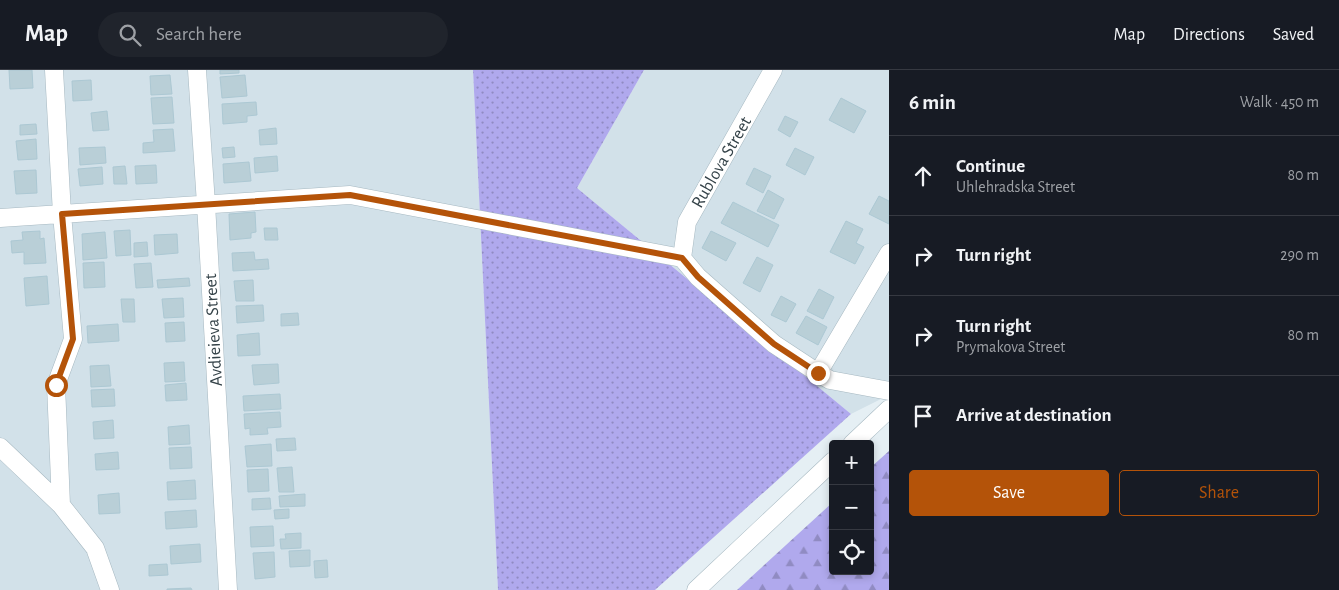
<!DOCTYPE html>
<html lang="en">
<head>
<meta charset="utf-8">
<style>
	body { margin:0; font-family:"Alegreya Sans",sans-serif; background:#20242c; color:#f1f3f6 }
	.controls { position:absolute; right:15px; bottom:15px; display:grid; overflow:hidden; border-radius:5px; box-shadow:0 2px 8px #0003 }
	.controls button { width:45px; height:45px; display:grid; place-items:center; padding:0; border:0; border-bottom:1px solid #363941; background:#171b24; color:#f1f3f6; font:25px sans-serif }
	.stop { position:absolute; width:15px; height:15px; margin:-11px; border:4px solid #b45309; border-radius:50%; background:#fff }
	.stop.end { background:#b45309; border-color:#fff; box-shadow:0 1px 5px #0008 }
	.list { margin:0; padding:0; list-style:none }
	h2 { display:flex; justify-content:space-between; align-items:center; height:65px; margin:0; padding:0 20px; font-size:21px }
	h2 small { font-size:16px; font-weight:400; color:#9ea1a6 }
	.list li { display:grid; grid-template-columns:32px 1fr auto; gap:15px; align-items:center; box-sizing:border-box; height:80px; padding:0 20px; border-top:1px solid #363941 }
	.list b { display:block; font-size:19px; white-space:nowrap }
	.list p { margin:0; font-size:16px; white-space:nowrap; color:#9ea1a6 }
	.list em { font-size:16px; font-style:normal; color:#9ea1a6 }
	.actions { display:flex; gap:10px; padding:15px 20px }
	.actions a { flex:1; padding:11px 0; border:1px solid #b45309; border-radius:5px; text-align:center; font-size:18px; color:#b45309 }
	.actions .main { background:#b45309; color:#fff }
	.icon { flex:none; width:28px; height:28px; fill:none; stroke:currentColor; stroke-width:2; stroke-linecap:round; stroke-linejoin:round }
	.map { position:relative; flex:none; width:889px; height:520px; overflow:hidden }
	header { display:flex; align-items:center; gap:30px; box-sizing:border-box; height:70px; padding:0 25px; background:#171b24; border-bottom:1px solid #363941 }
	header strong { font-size:24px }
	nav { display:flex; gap:28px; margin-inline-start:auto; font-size:18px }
	.search { width:350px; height:45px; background:#20242c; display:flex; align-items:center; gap:12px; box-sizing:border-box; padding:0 18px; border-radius:28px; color:#9ea1a6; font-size:19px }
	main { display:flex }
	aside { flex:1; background:#171b24 }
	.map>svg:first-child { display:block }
</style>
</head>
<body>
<header>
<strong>Map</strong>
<div class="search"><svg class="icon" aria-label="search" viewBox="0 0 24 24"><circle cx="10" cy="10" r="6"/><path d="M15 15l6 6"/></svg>Search here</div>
<nav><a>Map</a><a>Directions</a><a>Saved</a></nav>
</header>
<main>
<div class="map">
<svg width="889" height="520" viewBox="0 0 889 520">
	<defs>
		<pattern id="grass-dots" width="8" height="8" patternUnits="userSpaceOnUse" patternTransform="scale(1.25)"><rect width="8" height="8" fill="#b0a9ed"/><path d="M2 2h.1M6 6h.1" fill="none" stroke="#908bc2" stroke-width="1.8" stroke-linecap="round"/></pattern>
		<pattern id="forest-firs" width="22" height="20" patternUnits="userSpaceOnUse" patternTransform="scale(1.25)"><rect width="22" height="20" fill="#b0a9ed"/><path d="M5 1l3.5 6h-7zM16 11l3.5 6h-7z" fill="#908bc2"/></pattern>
	</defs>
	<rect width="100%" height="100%" fill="#e5eff4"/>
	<path fill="#d2e1e9" d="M 0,0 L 473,0 L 498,520 L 0,520 Z
		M 644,0 L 889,0 L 889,325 L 851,344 L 577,118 Z"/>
	<path fill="url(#grass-dots)" d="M 473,0 L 644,0 L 577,118 L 851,344 L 655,520 L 498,520 Z"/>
	<path fill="url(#forest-firs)" d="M 889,381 L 889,520 L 737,520 L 833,432 L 833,501 L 870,501 L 870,398 Z"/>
	<path fill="#b9cfd7" stroke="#acc8d3" d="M 9,0 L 32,0 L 33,18 L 10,19 Z
		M 220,0 L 239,0 L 239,3 L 220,4 Z
		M 170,5 L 172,24 L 151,25 L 150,6 Z
		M 245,5 L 247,26 L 222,28 L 220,7 Z
		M 91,10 L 92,30 L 73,31 L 72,11 Z
		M 172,27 L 174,53 L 153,54 L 151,28 Z
		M 841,28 L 866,41 L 854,63 L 829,50 Z
		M 256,32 L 257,45 L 247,46 L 247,52 L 223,54 L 222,34 Z
		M 107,41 L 109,60 L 93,61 L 91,43 Z
		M 785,46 L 798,52 L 790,67 L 778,60 Z
		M 36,54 L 37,64 L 20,65 L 20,55 Z
		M 276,58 L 277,74 L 260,75 L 259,60 Z
		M 173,59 L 175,81 L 143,83 L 143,73 L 154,72 L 153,60 Z
		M 36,69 L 37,89 L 18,90 L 16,71 Z
		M 105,77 L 106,93 L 80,95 L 79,78 Z
		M 234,77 L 235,87 L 223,88 L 222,78 Z
		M 795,78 L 814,87 L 805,105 L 786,95 Z
		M 277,86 L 278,101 L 255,103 L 254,88 Z
		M 249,92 L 251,111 L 224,113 L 223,94 Z
		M 156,95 L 157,113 L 136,114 L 135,96 Z
		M 125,96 L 127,114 L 114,114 L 113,97 Z
		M 102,97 L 103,114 L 80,116 L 78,99 Z
		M 754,98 L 771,106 L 763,123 L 746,114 Z
		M 36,100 L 37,123 L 16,124 L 14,101 Z
		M 768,120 L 784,129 L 774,149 L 757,141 Z
		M 879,126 L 889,131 L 889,154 L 869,144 Z
		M 733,132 L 779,155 L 768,177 L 721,153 Z
		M 255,142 L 256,162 L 251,163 L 251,168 L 230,170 L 229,144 Z
		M 846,151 L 863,159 L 856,173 L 864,177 L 855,194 L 830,182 Z
		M 264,158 L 277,158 L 278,170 L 265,170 Z
		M 130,160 L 131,185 L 116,186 L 114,161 Z
		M 40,161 L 40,169 L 44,168 L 46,193 L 24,194 L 24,182 L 12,183 L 11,171 L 23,170 L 22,162 Z
		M 711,161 L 736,173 L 726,191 L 702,178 Z
		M 105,162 L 107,188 L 83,190 L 82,164 Z
		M 177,164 L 178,183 L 155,185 L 154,165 Z
		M 147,172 L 148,186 L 134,187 L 134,173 Z
		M 254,182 L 255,190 L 268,189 L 269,199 L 233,201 L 232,183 Z
		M 757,187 L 773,195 L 760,222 L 743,213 Z
		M 104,192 L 105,217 L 84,218 L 83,193 Z
		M 151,193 L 153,217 L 136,218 L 134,194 Z
		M 47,206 L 49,234 L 26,236 L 24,208 Z
		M 189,208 L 190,216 L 158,218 L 157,210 Z
		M 253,210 L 254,231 L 236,231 L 234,211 Z
		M 819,219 L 834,227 L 823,249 L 807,241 Z
		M 781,226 L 796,234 L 786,252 L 771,245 Z
		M 183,228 L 184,247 L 164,248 L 162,229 Z
		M 121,229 L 134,229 L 135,252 L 123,252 Z
		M 263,235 L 264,251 L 237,253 L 236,236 Z
		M 298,243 L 299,255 L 281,256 L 281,244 Z
		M 806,246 L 827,257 L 818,275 L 796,263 Z
		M 184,252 L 185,271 L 166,272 L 165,253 Z
		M 118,254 L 119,271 L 88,273 L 87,256 Z
		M 259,263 L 260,285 L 238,286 L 237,265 Z
		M 184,292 L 185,311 L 165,312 L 164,293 Z
		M 278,294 L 279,313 L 254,315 L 252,295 Z
		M 109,295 L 111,316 L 91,317 L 90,296 Z
		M 186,313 L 187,330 L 166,331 L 165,315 Z
		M 114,319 L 115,336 L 92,337 L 91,320 Z
		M 280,324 L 281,339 L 244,341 L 243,326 Z
		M 280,342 L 281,357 L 267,358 L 268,364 L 250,365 L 250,358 L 245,359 L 244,344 Z
		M 113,350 L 114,368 L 94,369 L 93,352 Z
		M 189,355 L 190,374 L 169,375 L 168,357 Z
		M 295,368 L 296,380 L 277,381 L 276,369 Z
		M 271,374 L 272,396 L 247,397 L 245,376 Z
		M 191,377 L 192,398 L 170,399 L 169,378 Z
		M 118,382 L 119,399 L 96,400 L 95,384 Z
		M 292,397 L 294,422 L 279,422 L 277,398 Z
		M 268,399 L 269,421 L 248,422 L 247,400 Z
		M 195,410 L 196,429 L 168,430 L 167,412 Z
		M 119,423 L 120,443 L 99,444 L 98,425 Z
		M 305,424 L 305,436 L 280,437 L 279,426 Z
		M 270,428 L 271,439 L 252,440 L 252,429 Z
		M 289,439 L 289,448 L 275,449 L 274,440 Z
		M 196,440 L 197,457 L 166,459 L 165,442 Z
		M 273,456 L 274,476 L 251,477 L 250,457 Z
		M 301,463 L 301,478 L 281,479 L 280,469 L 286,469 L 285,464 Z
		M 200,474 L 201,492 L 171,494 L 170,476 Z
		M 310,480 L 310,496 L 290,497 L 289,481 Z
		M 274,482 L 275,507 L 255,509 L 253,483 Z
		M 327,490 L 328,507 L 315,508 L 314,491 Z
		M 167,494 L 168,505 L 149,506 L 149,495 Z
		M 191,518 L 192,520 L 167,520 L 167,519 Z"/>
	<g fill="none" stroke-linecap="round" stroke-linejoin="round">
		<defs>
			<path id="minor" d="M 54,0 L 62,144 L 73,269 L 56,315 L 61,435 L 95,478 L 110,520
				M 197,0 L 206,134 L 228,520
				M 0,148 L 350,125 L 682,188
				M 682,188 L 698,207 L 774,274 L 818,303 L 830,310 L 889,321
				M 682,188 L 687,152 L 773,0
				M 818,303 L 889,183
				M 852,374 L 889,339
				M 0,377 L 61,435
				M 696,520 L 833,391"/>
		</defs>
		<use href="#minor" stroke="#a6b8c1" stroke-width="19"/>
		<use href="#minor" stroke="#fff" stroke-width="18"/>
	</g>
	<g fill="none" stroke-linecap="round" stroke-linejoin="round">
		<path stroke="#b45309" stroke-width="6" d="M 56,315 L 73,269 L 62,144 L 350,125 L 682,188 L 698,207 L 774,274 L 818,303"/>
	</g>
	<g text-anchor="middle" stroke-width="4" stroke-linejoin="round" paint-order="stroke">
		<g font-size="18" fill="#344248" stroke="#fff">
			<text transform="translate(721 92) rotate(-60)" y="6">Rublova Street</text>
			<text transform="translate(213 260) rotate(-93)" y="6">Avdieieva Street</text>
		</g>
	</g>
</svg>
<div class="controls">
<button>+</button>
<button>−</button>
<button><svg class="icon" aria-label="locate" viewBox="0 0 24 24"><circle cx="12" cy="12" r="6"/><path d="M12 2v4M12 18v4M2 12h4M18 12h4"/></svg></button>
</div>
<div class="stop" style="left:56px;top:315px"></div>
<div class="stop end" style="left:818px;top:303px"></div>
</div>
<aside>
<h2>6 min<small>Walk · 450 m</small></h2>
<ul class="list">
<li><svg class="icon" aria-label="ahead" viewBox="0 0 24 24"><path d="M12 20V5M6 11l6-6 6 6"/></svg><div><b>Continue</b><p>Uhlehradska Street</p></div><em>80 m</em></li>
<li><svg class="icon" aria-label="right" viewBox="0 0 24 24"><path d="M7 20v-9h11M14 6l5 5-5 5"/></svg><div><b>Turn right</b></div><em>290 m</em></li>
<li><svg class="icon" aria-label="right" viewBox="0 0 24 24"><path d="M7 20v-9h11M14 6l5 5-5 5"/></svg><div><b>Turn right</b><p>Prymakova Street</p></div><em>80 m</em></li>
<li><svg class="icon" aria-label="arrive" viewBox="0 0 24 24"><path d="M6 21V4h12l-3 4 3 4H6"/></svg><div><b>Arrive at destination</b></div></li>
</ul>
<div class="actions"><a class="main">Save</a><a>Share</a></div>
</aside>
</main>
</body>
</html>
